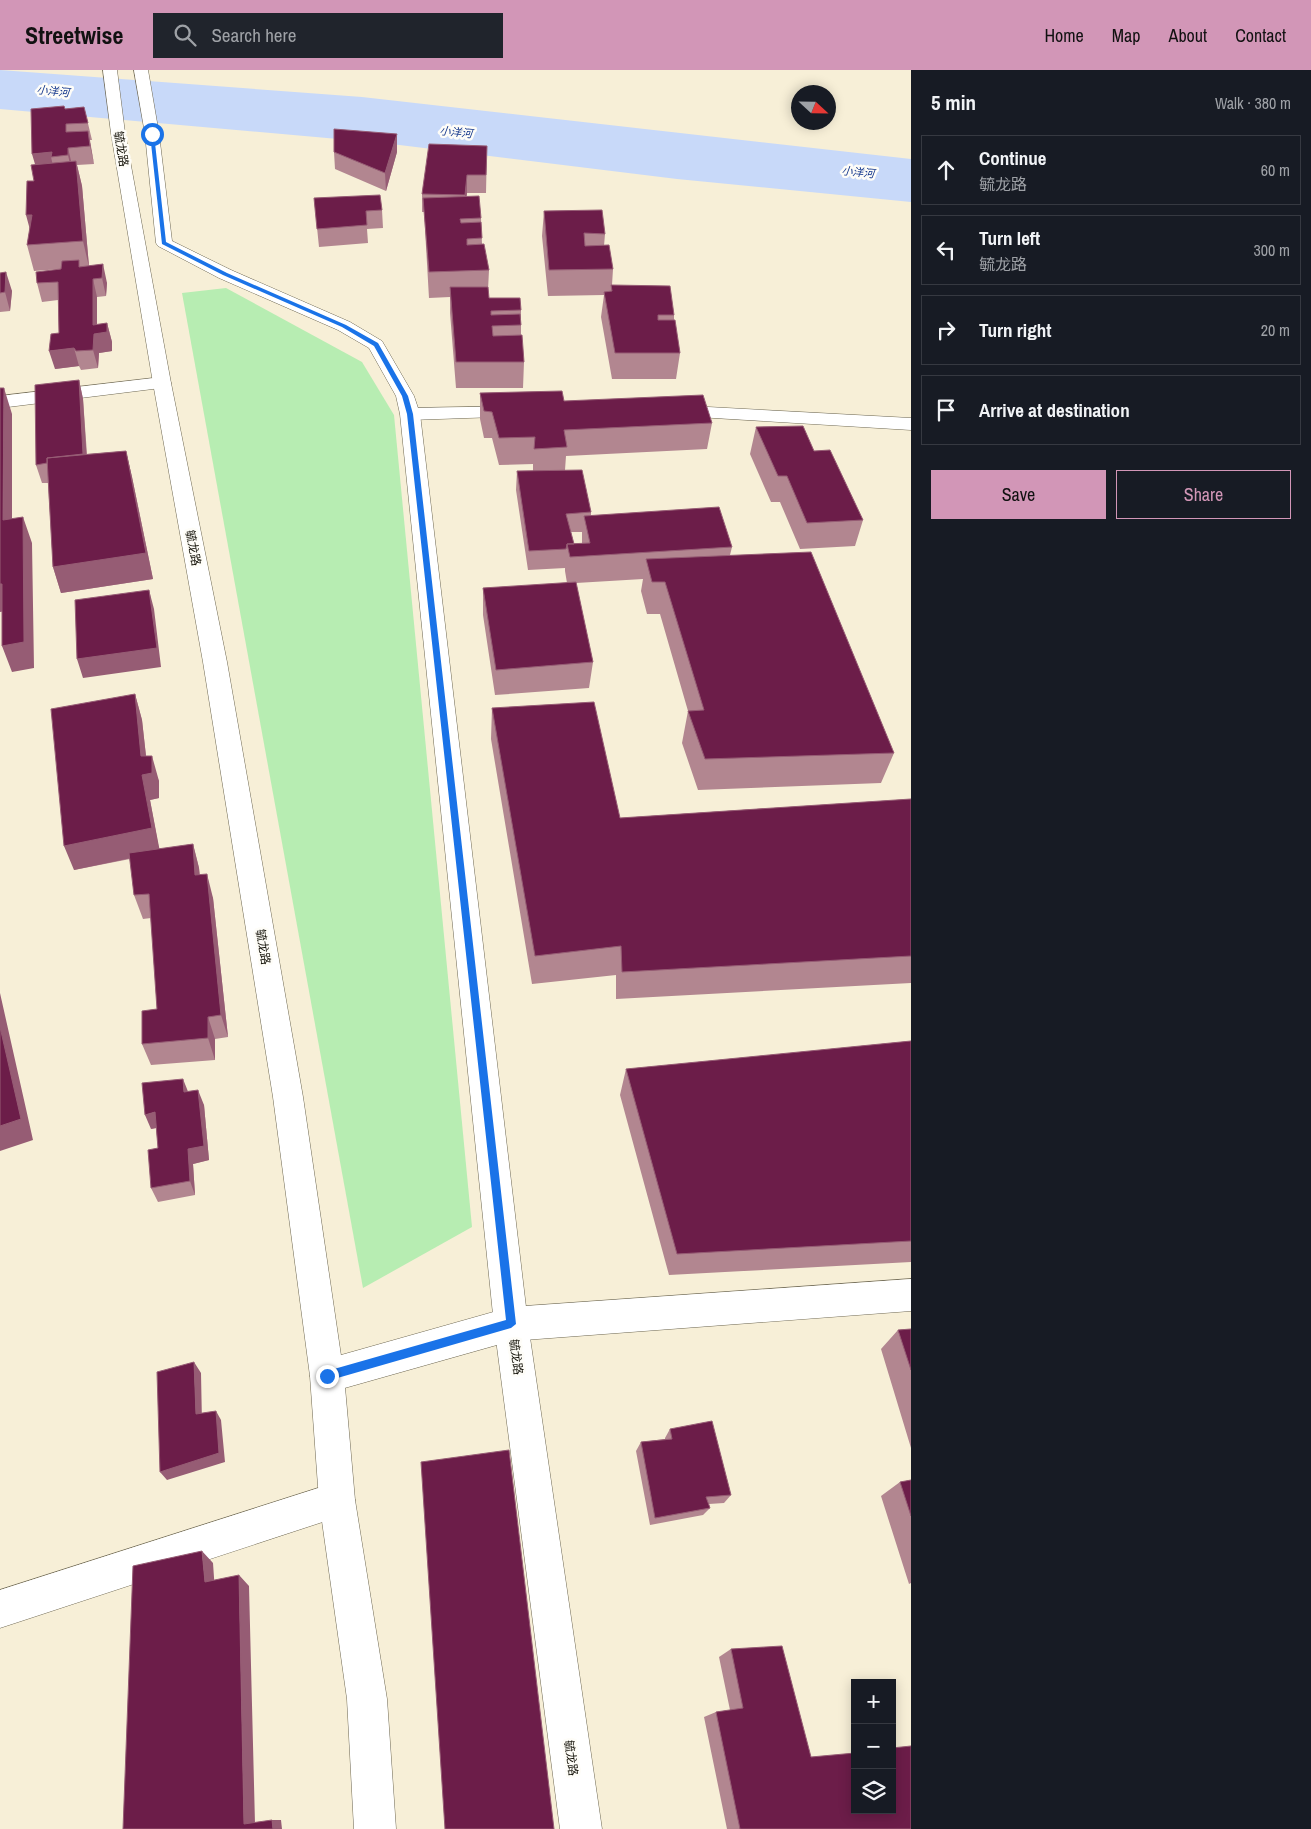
<!DOCTYPE html>
<html lang="en">
<head>
<meta charset="utf-8">
<style>
	body { margin:0; font-family:"Archivo Narrow","Noto Sans SC",sans-serif; background:#20242c; color:#f1f3f6 }
	.controls { position:absolute; right:15px; bottom:15px; display:grid; overflow:hidden; border-radius:0px; box-shadow:0 2px 12px #0003 }
	.controls button { width:45px; height:45px; display:grid; place-items:center; padding:0; border:0; border-bottom:1px solid #363941; background:#171b24; color:#f1f3f6; font:25px sans-serif }
	.compass { position:absolute; left:791px; top:15px; width:45px; height:45px; border-radius:50%; background:#171b24; box-shadow:0 2px 12px #0003; rotate:112deg }
	.stop { position:absolute; width:15px; height:15px; margin:-11px; border:4px solid #1a73e8; border-radius:50%; background:#fff }
	.stop.end { background:#1a73e8; border-color:#fff; box-shadow:0 1px 5px #0008 }
	.list { margin:0; padding:0; list-style:none }
	h2 { display:flex; justify-content:space-between; align-items:center; height:65px; margin:0; padding:0 20px; font-size:21px }
	h2 small { font-size:16px; font-weight:400; color:#9ea1a6 }
	.list li { display:grid; grid-template-columns:32px 1fr auto; gap:15px; align-items:center; box-sizing:border-box; height:70px; margin:0 10px 10px; padding:0 10px; border:1px solid #363941; border-radius:0px }
	.list b { display:block; font-size:19px; white-space:nowrap }
	.list p { margin:0; font-size:16px; white-space:nowrap; color:#9ea1a6 }
	.list em { font-size:16px; font-style:normal; color:#9ea1a6 }
	.actions { display:flex; gap:10px; padding:15px 20px }
	.actions a { flex:1; padding:11px 0; border:1px solid #d296b7; border-radius:0px; text-align:center; font-size:18px; color:#d296b7 }
	.actions .main { background:#d296b7; color:#111 }
	.icon { flex:none; width:28px; height:28px; fill:none; stroke:currentColor; stroke-width:2; stroke-linecap:round; stroke-linejoin:round }
	.map { position:relative; flex:none; width:911px; height:1759px; overflow:hidden }
	header { display:flex; align-items:center; gap:30px; box-sizing:border-box; height:70px; padding:0 25px; background:#d296b7; color:#111 }
	header strong { font-size:24px }
	nav { display:flex; gap:28px; margin-inline-start:auto; font-size:18px }
	.search { width:350px; height:45px; background:#20242c; display:flex; align-items:center; gap:12px; box-sizing:border-box; padding:0 18px; border-radius:0px; color:#9ea1a6; font-size:19px }
	main { display:flex }
	aside { flex:1; background:#171b24 }
	.map>svg:first-child { display:block }
</style>
</head>
<body>
<header>
<strong>Streetwise</strong>
<div class="search"><svg class="icon" aria-label="search" viewBox="0 0 24 24"><circle cx="10" cy="10" r="6"/><path d="M15 15l6 6"/></svg>Search here</div>
<nav><a>Home</a><a>Map</a><a>About</a><a>Contact</a></nav>
</header>
<main>
<div class="map">
<svg width="911" height="1759" viewBox="0 0 911 1759">
	<rect width="100%" height="100%" fill="#f7efd7"/>
	<path fill="#b7edb2" d="M 226,218 L 362,292 L 394,345 L 472,1157 L 363,1218 L 182,223 Z"/>
	<path fill="#c8d9f9" d="M 0,0 L 362,27 L 911,89 L 911,132 L 677,109 L 383,73 L 0,39 Z"/>
	<g fill="none" stroke-linecap="round" stroke-linejoin="round">
		<defs>
			<path id="street" d="M 162,307 L 169,309 L 171,313 L 169,317 L 0,338 L 0,326 Z
				M 671,335 L 911,348 L 911,360 L 664,345 L 661,341 L 664,337 Z
				M 518,336 L 525,338 L 528,342 L 525,346 L 410,350 L 403,348 L 400,344 L 403,340 L 410,338 Z
				M 911,1209 L 911,1241 L 511,1271 L 327,1323 L 315,1318 L 310,1306 L 315,1294 L 327,1289 L 511,1237 Z
				M 337,1412 L 350,1417 L 355,1430 L 350,1443 L 0,1558 L 0,1520 Z"/>
			<path id="secondary" d="M 103,0 L 117,0 L 125,63 L 171,313 L 227,592 L 303,1027 L 344,1306 L 355,1430 L 387,1629 L 396,1759 L 354,1759 L 347,1629 L 319,1430 L 310,1306 L 273,1027 L 203,592 L 153,313 L 111,63 Z
				M 134,0 L 148,0 L 159,64 L 172,171 L 231,200 L 350,252 L 382,271 L 414,326 L 420,344 L 528,1254 L 602,1759 L 560,1759 L 494,1254 L 400,344 L 396,326 L 369,278 L 338,260 L 219,208 L 158,176 L 156,173 L 145,64 Z"/>
		</defs>
		<use href="#street" stroke="#6e6853" stroke-width="1"/>
		<use href="#secondary" stroke="#6e6853" stroke-width="1"/>
		<use href="#street" fill="#fff" fill-rule="evenodd"/>
		<use href="#secondary" fill="#fff" fill-rule="evenodd"/>
	</g>
	<path fill="#b28690" fill-rule="evenodd" d="M 64,36 L 65,39 L 84,37 L 92,70 L 90,70 L 94,94 L 77,95 L 82,116 L 89,196 L 107,213 L 106,226 L 97,227 L 97,255 L 107,253 L 112,272 L 112,281 L 99,283 L 98,298 L 81,300 L 79,296 L 55,299 L 59,263 L 58,230 L 42,232 L 37,213 L 61,199 L 34,201 L 27,175 L 30,157 L 35,95 Z
		M 397,64 L 397,82 L 386,121 L 335,99 L 334,82 Z
		M 487,76 L 486,123 L 467,123 L 466,127 L 481,148 L 482,174 L 489,200 L 488,220 L 489,228 L 521,240 L 521,265 L 524,292 L 523,318 L 456,318 L 450,243 L 450,227 L 429,228 L 424,142 L 422,142 L 422,124 Z
		M 314,128 L 382,140 L 383,158 L 367,159 L 368,173 L 319,177 Z
		M 544,141 L 605,164 L 604,176 L 613,199 L 612,215 L 674,245 L 674,250 L 680,283 L 676,309 L 612,309 L 601,247 L 604,225 L 548,226 L 542,166 Z
		M 0,203 L 12,221 L 10,241 L 0,242 Z
		M 79,310 L 83,329 L 87,384 L 126,381 L 132,407 L 153,509 L 61,523 L 53,497 L 48,413 L 42,413 L 36,395 Z
		M 480,323 L 564,331 L 712,353 L 707,379 L 566,386 L 565,400 L 591,442 L 591,446 L 732,477 L 730,485 L 894,683 L 881,713 L 698,720 L 682,673 L 688,641 L 660,544 L 647,544 L 641,521 L 643,509 L 576,513 L 593,592 L 589,618 L 495,625 L 483,545 L 483,518 L 567,513 L 565,501 L 565,498 L 528,500 L 516,420 L 517,401 L 533,401 L 533,394 L 499,395 L 492,368 L 484,368 L 480,349 ZM 571,462 L 582,462 L 582,474 L 574,474 Z
		M 756,357 L 814,381 L 863,450 L 855,476 L 800,479 L 780,432 L 771,432 L 750,384 Z
		M 135,624 L 142,650 L 146,686 L 159,711 L 159,728 L 150,730 L 159,779 L 193,774 L 199,798 L 200,805 L 213,828 L 228,967 L 215,969 L 215,990 L 151,995 L 142,974 L 157,939 L 151,848 L 143,849 L 134,825 L 130,789 L 74,800 Z
		M 492,638 L 620,748 L 911,729 L 911,913 L 616,929 L 616,905 L 532,914 L 491,669 Z
		M 911,971 L 911,1192 L 669,1205 L 620,1025 L 626,999 Z
		M 188,1022 L 204,1035 L 209,1090 L 193,1094 L 195,1125 L 158,1132 L 151,1118 L 158,1078 L 156,1058 L 151,1059 Z
		M 911,1259 L 911,1378 L 881,1279 L 898,1260 Z
		M 670,1359 L 731,1425 L 724,1433 L 709,1434 L 710,1438 L 703,1445 L 650,1455 L 636,1381 L 641,1372 L 665,1369 L 665,1368 Z
		M 911,1410 L 911,1513 L 909,1514 L 881,1426 L 900,1412 Z
		M 731,1579 L 811,1687 L 911,1759 L 727,1759 L 704,1647 L 716,1642 L 730,1640 L 719,1587 Z"/>
	<path fill="#965c74" d="M 88,61 L 91,78 L 94,94 L 90,76 Z
		M 397,64 L 397,82 L 386,121 L 385,103 Z
		M 68,78 L 72,95 L 72,103 L 68,85 Z
		M 52,82 L 51,87 L 54,100 L 37,101 L 32,84 Z
		M 76,91 L 82,116 L 89,197 L 83,171 Z
		M 467,105 L 467,123 L 465,143 L 465,125 Z
		M 26,145 L 32,145 L 33,171 Z
		M 103,194 L 107,213 L 106,226 L 102,208 Z
		M 6,202 L 12,221 L 10,241 L 5,222 Z
		M 93,209 L 97,227 L 97,264 L 107,253 L 112,272 L 112,281 L 99,283 L 98,298 L 93,280 Z
		M 74,278 L 79,296 L 55,299 L 49,281 Z
		M 79,310 L 83,329 L 88,409 L 83,390 Z
		M 4,318 L 12,344 L 12,477 L 3,450 Z
		M 126,381 L 132,407 L 153,509 L 61,523 L 53,497 Z
		M 23,447 L 32,473 L 34,598 L 12,602 L 2,576 Z
		M 0,514 L 2,514 L 11,540 L 0,542 Z
		M 149,520 L 154,539 L 161,597 L 83,608 L 77,589 Z
		M 135,624 L 142,650 L 148,704 L 152,686 L 159,711 L 159,728 L 150,730 L 160,782 L 74,800 L 64,776 L 141,686 Z
		M 193,774 L 199,798 L 201,829 L 195,805 Z
		M 207,804 L 213,828 L 228,967 L 221,945 Z
		M 0,923 L 33,1070 L 0,1081 Z
		M 208,947 L 215,969 L 215,990 L 208,968 Z
		M 183,1009 L 189,1024 L 184,1022 Z
		M 198,1020 L 204,1035 L 209,1090 L 193,1094 L 195,1125 L 190,1111 L 188,1079 Z
		M 155,1042 L 161,1057 L 151,1059 L 145,1045 Z
		M 194,1292 L 201,1303 L 202,1354 L 196,1344 Z
		M 216,1341 L 221,1350 L 225,1392 L 167,1410 L 160,1402 Z
		M 202,1481 L 213,1493 L 215,1522 L 205,1512 Z
		M 239,1505 L 249,1516 L 255,1754 L 244,1754 Z
		M 272,1750 L 281,1750 L 282,1759 L 273,1759 Z"/>
	<path fill="#6c1d49" stroke="#965c74" d="M 64,36 L 65,39 L 84,37 L 88,53 L 66,54 L 66,62 L 88,61 L 90,76 L 68,78 L 68,85 L 51,87 L 52,82 L 32,84 L 31,39 Z
		M 334,59 L 397,64 L 385,103 L 334,82 Z
		M 429,74 L 487,76 L 486,105 L 467,105 L 465,125 L 422,124 Z
		M 76,91 L 83,171 L 27,175 L 32,145 L 26,145 L 27,111 L 34,111 L 31,95 Z
		M 380,125 L 382,140 L 366,141 L 367,155 L 317,159 L 314,128 Z
		M 479,126 L 481,148 L 460,149 L 461,153 L 481,152 L 482,168 L 467,169 L 467,175 L 484,174 L 489,200 L 429,202 L 423,128 Z
		M 602,140 L 605,164 L 584,163 L 585,176 L 609,175 L 613,199 L 549,200 L 544,141 Z
		M 79,190 L 79,197 L 103,194 L 102,208 L 93,209 L 93,255 L 107,253 L 107,262 L 94,264 L 93,280 L 76,281 L 74,278 L 49,281 L 51,264 L 59,263 L 58,212 L 37,213 L 36,202 L 61,199 L 62,191 Z
		M 6,202 L 5,222 L 0,223 L 0,203 Z
		M 611,215 L 670,216 L 674,245 L 658,245 L 658,250 L 675,250 L 680,283 L 615,283 L 604,222 L 612,221 Z
		M 450,217 L 488,217 L 489,228 L 520,228 L 521,240 L 491,241 L 491,245 L 520,244 L 521,255 L 492,256 L 493,266 L 522,265 L 524,292 L 456,292 Z
		M 79,310 L 83,384 L 47,388 L 47,393 L 36,395 L 35,315 Z
		M 0,318 L 4,318 L 3,450 L 23,447 L 24,572 L 2,576 L 2,514 L 0,514 Z
		M 562,321 L 564,331 L 703,325 L 712,353 L 564,360 L 567,377 L 534,379 L 535,367 L 499,368 L 492,342 L 484,341 L 480,323 Z
		M 803,356 L 814,381 L 830,380 L 863,450 L 807,453 L 787,406 L 778,406 L 756,357 Z
		M 126,381 L 146,483 L 53,497 L 47,388 Z
		M 582,400 L 591,442 L 566,444 L 574,474 L 567,474 L 566,479 L 529,481 L 517,401 Z
		M 719,437 L 732,477 L 570,487 L 567,474 L 590,473 L 584,446 Z
		M 811,482 L 894,683 L 705,689 L 688,641 L 704,640 L 665,512 L 652,512 L 646,489 Z
		M 576,512 L 593,592 L 496,600 L 483,518 Z
		M 149,520 L 157,578 L 77,589 L 75,530 Z
		M 135,624 L 141,686 L 152,686 L 152,703 L 142,705 L 152,758 L 64,776 L 51,639 Z
		M 594,632 L 620,748 L 911,729 L 911,886 L 622,902 L 621,876 L 535,886 L 492,638 Z
		M 193,774 L 195,805 L 207,804 L 221,945 L 208,947 L 208,968 L 142,974 L 142,941 L 157,939 L 149,824 L 134,825 L 129,783 Z
		M 0,957 L 21,1049 L 0,1056 Z
		M 911,971 L 911,1171 L 677,1184 L 626,999 Z
		M 183,1009 L 184,1022 L 198,1020 L 204,1076 L 188,1079 L 190,1111 L 151,1118 L 148,1080 L 158,1078 L 155,1042 L 145,1045 L 142,1013 Z
		M 911,1259 L 911,1300 L 898,1260 Z
		M 194,1292 L 196,1344 L 216,1341 L 219,1383 L 160,1402 L 157,1302 Z
		M 712,1351 L 731,1425 L 706,1427 L 710,1438 L 655,1448 L 641,1372 L 672,1369 L 670,1359 Z
		M 509,1380 L 554,1759 L 445,1759 L 421,1392 Z
		M 911,1410 L 911,1446 L 900,1412 Z
		M 202,1481 L 205,1512 L 239,1505 L 244,1754 L 272,1750 L 273,1759 L 123,1759 L 133,1496 Z
		M 782,1576 L 811,1687 L 855,1683 L 855,1740 L 892,1740 L 892,1678 L 911,1676 L 911,1759 L 740,1759 L 716,1642 L 743,1638 L 731,1579 Z"/>
	<path fill="#1a73e8" d="M 152,63 L 154,64 L 166,172 L 227,203 L 346,255 L 378,273 L 408,326 L 413,344 L 516,1254 L 511,1258 L 327,1311 L 322,1306 L 327,1301 L 506,1250 L 407,344 L 402,326 L 374,276 L 342,257 L 223,205 L 162,174 L 150,64 Z"/>
	<g text-anchor="middle" stroke-width="5" stroke-linejoin="round" paint-order="stroke">
		<g font-size="11" font-style="italic" fill="#0f338a" stroke="#fefdf8">
			<text transform="translate(53 21) rotate(6)" y="4">小洋河</text>
			<text transform="translate(456 62) rotate(6)" y="4">小洋河</text>
			<text transform="translate(858 102) rotate(6)" y="4">小洋河</text>
		</g>
		<g font-size="12" fill="#17150c" stroke="#fefdf8">
			<text transform="translate(121 79) rotate(80)" y="4">毓龙路</text>
			<text transform="translate(193 478) rotate(79)" y="4">毓龙路</text>
			<text transform="translate(263 877) rotate(80)" y="4">毓龙路</text>
			<text transform="translate(516 1287) rotate(82)" y="4">毓龙路</text>
			<text transform="translate(571 1688) rotate(82)" y="4">毓龙路</text>
		</g>
	</g>
</svg>
<div class="controls">
<button>+</button>
<button>−</button>
<button><svg class="icon" aria-label="layers" viewBox="0 0 24 24"><path d="M12 4l9 5-9 5-9-5zM3 14l9 5 9-5"/></svg></button>
</div>
<svg class="compass" viewBox="-18 -18 36 36"><path d="M0-13l5 13h-10z" fill="#e53935"/><path d="M0 13l5-13h-10z" fill="#9ea1a6"/></svg>
<div class="stop" style="left:152px;top:64px"></div>
<div class="stop end" style="left:327px;top:1306px"></div>
</div>
<aside>
<h2>5 min<small>Walk · 380 m</small></h2>
<ul class="list">
<li><svg class="icon" aria-label="ahead" viewBox="0 0 24 24"><path d="M12 20V5M6 11l6-6 6 6"/></svg><div><b>Continue</b><p>毓龙路</p></div><em>60 m</em></li>
<li><svg class="icon" aria-label="left" viewBox="0 0 24 24"><path d="M17 20v-9H6M10 6l-5 5 5 5"/></svg><div><b>Turn left</b><p>毓龙路</p></div><em>300 m</em></li>
<li><svg class="icon" aria-label="right" viewBox="0 0 24 24"><path d="M7 20v-9h11M14 6l5 5-5 5"/></svg><div><b>Turn right</b></div><em>20 m</em></li>
<li><svg class="icon" aria-label="arrive" viewBox="0 0 24 24"><path d="M6 21V4h12l-3 4 3 4H6"/></svg><div><b>Arrive at destination</b></div></li>
</ul>
<div class="actions"><a class="main">Save</a><a>Share</a></div>
</aside>
</main>
</body>
</html>
